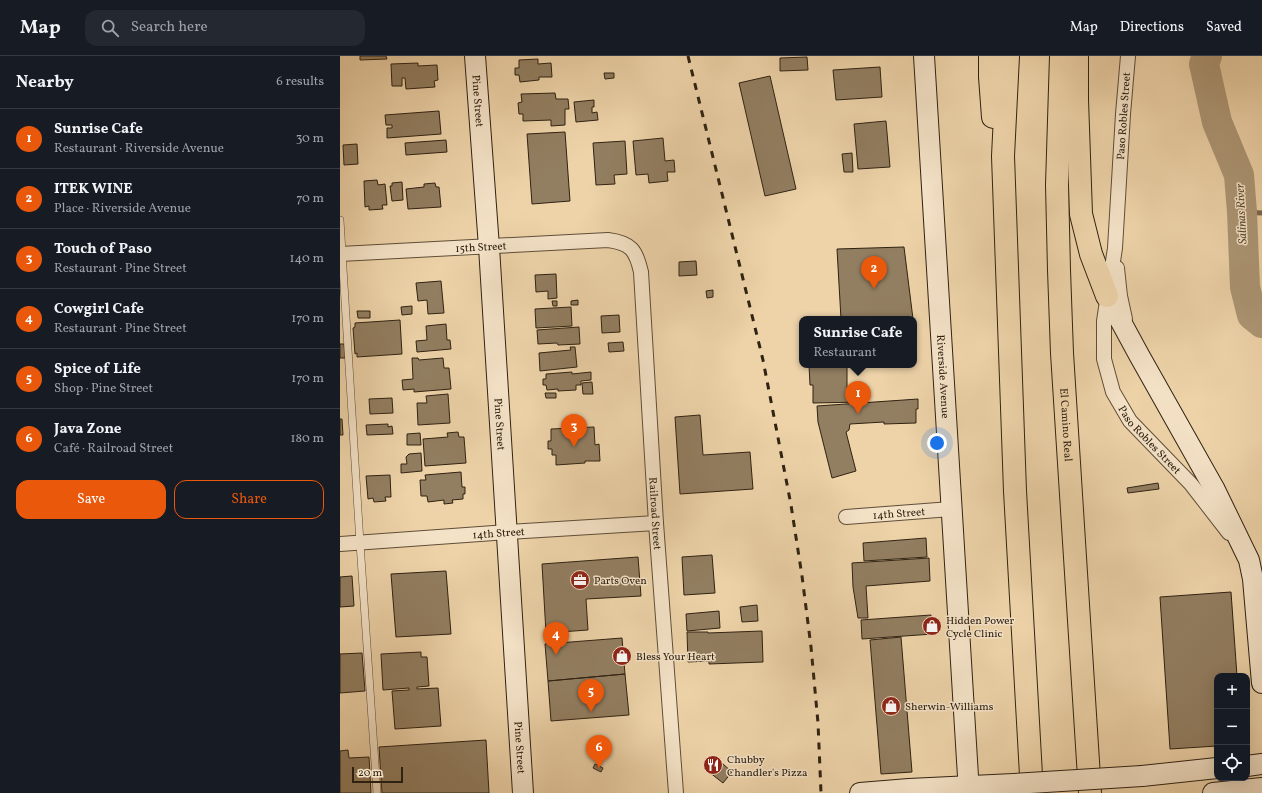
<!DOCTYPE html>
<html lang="en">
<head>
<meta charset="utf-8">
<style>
	body { margin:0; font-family:Vollkorn,serif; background:#242831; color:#f1f3f6 }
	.controls { position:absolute; right:12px; bottom:12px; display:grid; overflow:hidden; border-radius:8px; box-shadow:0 4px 16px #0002 }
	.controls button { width:36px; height:36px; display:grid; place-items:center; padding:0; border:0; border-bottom:1px solid #363941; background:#171b24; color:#f1f3f6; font:20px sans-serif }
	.scale { position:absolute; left:12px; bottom:10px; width:51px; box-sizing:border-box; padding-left:4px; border:2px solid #2f2212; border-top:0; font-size:11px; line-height:14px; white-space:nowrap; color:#2f2212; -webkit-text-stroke:3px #f4e2c7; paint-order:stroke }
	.you { position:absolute; left:597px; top:387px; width:14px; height:14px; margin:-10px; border:3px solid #fff; border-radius:50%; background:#1a73e8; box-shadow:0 0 0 6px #1a73e833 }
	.badge { display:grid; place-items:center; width:26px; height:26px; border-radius:50%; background:#ea580c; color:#fff; font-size:13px; font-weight:700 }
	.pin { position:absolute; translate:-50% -33px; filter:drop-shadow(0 1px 2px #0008) }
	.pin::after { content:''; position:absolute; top:21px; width:14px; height:12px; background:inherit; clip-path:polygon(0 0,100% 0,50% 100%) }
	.popup { position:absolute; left:459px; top:260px; width:118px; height:52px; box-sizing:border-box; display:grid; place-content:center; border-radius:8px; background:#171b24; filter:drop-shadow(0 1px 3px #0005); font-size:13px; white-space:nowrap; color:#9ea1a6 }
	.popup b { font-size:15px; color:#f1f3f6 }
	.popup::after { content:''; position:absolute; left:50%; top:100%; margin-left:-8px; border:8px solid transparent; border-top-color:#171b24 }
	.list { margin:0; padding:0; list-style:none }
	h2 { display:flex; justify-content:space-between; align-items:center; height:52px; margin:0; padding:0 16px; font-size:17px }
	h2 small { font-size:13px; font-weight:400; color:#9ea1a6 }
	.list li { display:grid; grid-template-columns:26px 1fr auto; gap:12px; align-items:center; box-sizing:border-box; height:60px; padding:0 16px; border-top:1px solid #363941 }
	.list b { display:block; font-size:15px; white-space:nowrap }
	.list p { margin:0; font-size:13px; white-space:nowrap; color:#9ea1a6 }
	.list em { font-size:13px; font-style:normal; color:#9ea1a6 }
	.actions { display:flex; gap:8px; padding:12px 16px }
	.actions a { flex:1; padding:9px 0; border:1px solid #ea580c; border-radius:12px; text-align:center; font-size:14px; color:#ea580c }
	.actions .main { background:#ea580c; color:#fff }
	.icon { flex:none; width:22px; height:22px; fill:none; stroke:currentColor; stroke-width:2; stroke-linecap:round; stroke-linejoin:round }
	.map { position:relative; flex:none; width:922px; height:737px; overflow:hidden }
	header { display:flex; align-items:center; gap:24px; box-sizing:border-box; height:56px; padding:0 20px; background:#171b24; border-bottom:1px solid #363941 }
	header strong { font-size:19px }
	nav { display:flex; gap:22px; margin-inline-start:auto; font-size:14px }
	.search { width:280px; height:36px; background:#242831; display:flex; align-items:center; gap:10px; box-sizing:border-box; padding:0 14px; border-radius:12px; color:#9ea1a6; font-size:15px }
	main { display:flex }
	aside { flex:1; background:#171b24 }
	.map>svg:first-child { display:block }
</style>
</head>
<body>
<header>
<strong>Map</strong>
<div class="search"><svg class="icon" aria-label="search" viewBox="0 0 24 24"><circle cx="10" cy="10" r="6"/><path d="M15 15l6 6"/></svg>Search here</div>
<nav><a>Map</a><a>Directions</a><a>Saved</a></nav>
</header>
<main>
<aside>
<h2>Nearby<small>6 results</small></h2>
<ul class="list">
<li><span class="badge">1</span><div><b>Sunrise Cafe</b><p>Restaurant · Riverside Avenue</p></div><em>30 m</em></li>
<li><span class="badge">2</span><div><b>ITEK WINE</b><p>Place · Riverside Avenue</p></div><em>70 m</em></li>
<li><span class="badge">3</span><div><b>Touch of Paso</b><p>Restaurant · Pine Street</p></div><em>140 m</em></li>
<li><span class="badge">4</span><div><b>Cowgirl Cafe</b><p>Restaurant · Pine Street</p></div><em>170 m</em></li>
<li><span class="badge">5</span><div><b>Spice of Life</b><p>Shop · Pine Street</p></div><em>170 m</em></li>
<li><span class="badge">6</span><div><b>Java Zone</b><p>Café · Railroad Street</p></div><em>180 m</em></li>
</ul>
<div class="actions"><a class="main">Save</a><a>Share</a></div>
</aside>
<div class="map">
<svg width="922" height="737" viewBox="0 0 922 737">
	<rect width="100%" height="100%" fill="#eed3a9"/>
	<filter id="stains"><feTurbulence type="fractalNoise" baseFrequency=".005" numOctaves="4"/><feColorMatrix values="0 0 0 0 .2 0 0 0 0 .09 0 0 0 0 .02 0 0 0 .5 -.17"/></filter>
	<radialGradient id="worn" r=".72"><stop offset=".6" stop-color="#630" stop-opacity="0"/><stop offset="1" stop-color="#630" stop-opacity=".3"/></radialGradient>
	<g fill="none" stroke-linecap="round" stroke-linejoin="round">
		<path stroke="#7b684e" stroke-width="5" d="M 902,156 L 922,157"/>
		<path stroke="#ad9776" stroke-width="30" d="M 867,0 L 864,8 L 877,66 L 899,119 L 902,156 L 905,231 L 912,259 L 922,267"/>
	</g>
	<path fill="#927e61" stroke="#2f2212" d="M 20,0 L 46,0 L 47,3 L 20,4 Z
		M 467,1 L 468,14 L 440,15 L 440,2 Z
		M 198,3 L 198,8 L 211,7 L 212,21 L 199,21 L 199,24 L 180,26 L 179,19 L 175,19 L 175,12 L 179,12 L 179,4 Z
		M 78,7 L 78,10 L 97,9 L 98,24 L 94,25 L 95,31 L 66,33 L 65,22 L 62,22 L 62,30 L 52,30 L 51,8 Z
		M 540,11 L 542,41 L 496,44 L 493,14 Z
		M 264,17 L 274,17 L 274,22 L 265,23 Z
		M 430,20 L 456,133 L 425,140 L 399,27 Z
		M 215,37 L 216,43 L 228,43 L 229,53 L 225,53 L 225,69 L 211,70 L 211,64 L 183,65 L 183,58 L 179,58 L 178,47 L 182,46 L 181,38 Z
		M 254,44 L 254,51 L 252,51 L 252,57 L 257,56 L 258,64 L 236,66 L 234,46 Z
		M 99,55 L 101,78 L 47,82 L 47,72 L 52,72 L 52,69 L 46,69 L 45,59 Z
		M 546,65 L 550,111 L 518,113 L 514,68 Z
		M 225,76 L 230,145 L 192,148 L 187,78 Z
		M 323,82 L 325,105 L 334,104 L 335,116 L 327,116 L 328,125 L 309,127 L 308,118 L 296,119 L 293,85 Z
		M 106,84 L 107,96 L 66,99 L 65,87 Z
		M 285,85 L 287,118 L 274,119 L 275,128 L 256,129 L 253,87 Z
		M 17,88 L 18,108 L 4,109 L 3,89 Z
		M 512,97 L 513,116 L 504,116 L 502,98 Z
		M 37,124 L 38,129 L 45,128 L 47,149 L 42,149 L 43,153 L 29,154 L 29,150 L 25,151 L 24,125 Z
		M 62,126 L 63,144 L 52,145 L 50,130 L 52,130 L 52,127 Z
		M 95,127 L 96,131 L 99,131 L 101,151 L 68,153 L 66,133 L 84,131 L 84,128 Z
		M 564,191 L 573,263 L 501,263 L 497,193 Z
		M 356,205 L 357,219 L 339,220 L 339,206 Z
		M 216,218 L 217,242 L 208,243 L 208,235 L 196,236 L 195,219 Z
		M 101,225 L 104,257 L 88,258 L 87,244 L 78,245 L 76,227 Z
		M 373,234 L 373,241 L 367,242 L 366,235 Z
		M 238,244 L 238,249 L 231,249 L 231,245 Z
		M 212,245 L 217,245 L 217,250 L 213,250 Z
		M 72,250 L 72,258 L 62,259 L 61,251 Z
		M 231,251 L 232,270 L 196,272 L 195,253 Z
		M 17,255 L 30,255 L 30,262 L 18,262 Z
		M 279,259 L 280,276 L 262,277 L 261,260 Z
		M 60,264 L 62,298 L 17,301 L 17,297 L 15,298 L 13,272 L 15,271 L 15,267 Z
		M 106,268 L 107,284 L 110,284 L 111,293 L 77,296 L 76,285 L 87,284 L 86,270 Z
		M 239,271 L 240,288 L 218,289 L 217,287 L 198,288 L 197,274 Z
		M 283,286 L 284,295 L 269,296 L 268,287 Z
		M 0,288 L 4,288 L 5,302 L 0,302 Z
		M 230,291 L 235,291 L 237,311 L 200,315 L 199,297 L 231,294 Z
		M 72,302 L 78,302 L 79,304 L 103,302 L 104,312 L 109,312 L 111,333 L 74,336 L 74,333 L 63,334 L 62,324 L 73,323 Z
		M 469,309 L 507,309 L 507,332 L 521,331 L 522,346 L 473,347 L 473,329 L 470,329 Z
		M 232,316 L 232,318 L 251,316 L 251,324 L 241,325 L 241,329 L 236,329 L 236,334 L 218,335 L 218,333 L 207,334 L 206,329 L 203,329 L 203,323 L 206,323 L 206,318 Z
		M 252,326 L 253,338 L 243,338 L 242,327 Z
		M 205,337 L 216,337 L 216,342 L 206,342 Z
		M 108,338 L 110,367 L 78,369 L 77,347 L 87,347 L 86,340 Z
		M 52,342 L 53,357 L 30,358 L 29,343 Z
		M 578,343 L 578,353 L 576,353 L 576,367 L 544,368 L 544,366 L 510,368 L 509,374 L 506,376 L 516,415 L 492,422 L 478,366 L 477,350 Z
		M 360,359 L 363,399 L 410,396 L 413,433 L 340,438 L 335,361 Z
		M 0,363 L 2,363 L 3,379 L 0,379 Z
		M 48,368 L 48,371 L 52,370 L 53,378 L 27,379 L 26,369 Z
		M 254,371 L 255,389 L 259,388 L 260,405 L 245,405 L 245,407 L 216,409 L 216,399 L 212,399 L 212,393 L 208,393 L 208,385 L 211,385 L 211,373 Z
		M 118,376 L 119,381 L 124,381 L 126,407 L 85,410 L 83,383 L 108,381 L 107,377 Z
		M 80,377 L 81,389 L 67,389 L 67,378 Z
		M 81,397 L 82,415 L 61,417 L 61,408 L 67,408 L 66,401 L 69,398 Z
		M 121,416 L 122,431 L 125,431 L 125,438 L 123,438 L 123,443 L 112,444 L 113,447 L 104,448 L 104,444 L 88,446 L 87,440 L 81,440 L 80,424 L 86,424 L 85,419 Z
		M 50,419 L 51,441 L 45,441 L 46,445 L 34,446 L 33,442 L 28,443 L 26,420 Z
		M 818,427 L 819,433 L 788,437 L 787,432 Z
		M 586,482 L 587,501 L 524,505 L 523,487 Z
		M 372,499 L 375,537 L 344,539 L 342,501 Z
		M 298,501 L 301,540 L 246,543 L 248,574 L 206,577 L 202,508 Z
		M 589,502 L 590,525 L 526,530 L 528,562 L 518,562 L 513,531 L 512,507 Z
		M 106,515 L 111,578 L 56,581 L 51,518 Z
		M 12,520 L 14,550 L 0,551 L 0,521 Z
		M 891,536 L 897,620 L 877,620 L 877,690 L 830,693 L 820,541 Z
		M 417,549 L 418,565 L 402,566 L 400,551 Z
		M 379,555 L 380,572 L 347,575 L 346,558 Z
		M 591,559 L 593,578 L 522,583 L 521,564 Z
		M 422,575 L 423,606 L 369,608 L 369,605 L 348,606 L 347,576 L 368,576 L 368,577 Z
		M 561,581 L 572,716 L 541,718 L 530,584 Z
		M 282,582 L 285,618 L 208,625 L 205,588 Z
		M 81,596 L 81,601 L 87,601 L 89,630 L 77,631 L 77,633 L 98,632 L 101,670 L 55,673 L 52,635 L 69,634 L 69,632 L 43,634 L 41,598 Z
		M 22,597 L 25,635 L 0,637 L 0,598 Z
		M 285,618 L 289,659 L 211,665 L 208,625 Z
		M 146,684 L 149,737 L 42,737 L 39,691 Z
		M 8,694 L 9,702 L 29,701 L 31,737 L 0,737 L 0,695 Z
		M 374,700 L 392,716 L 383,727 L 364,712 Z
		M 255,708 L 263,712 L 261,716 L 253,712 Z"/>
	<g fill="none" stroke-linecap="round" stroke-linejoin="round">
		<defs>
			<path id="lane" d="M 0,164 L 20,487 L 37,737"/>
			<g id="street">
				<path id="s1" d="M 788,0 L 783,58 L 775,192 L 764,265 L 764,303 L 773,336 L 790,365 L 851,428 L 889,477"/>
				<path id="s2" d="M 0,198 L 268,184 C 291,187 296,194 301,216 L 316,467 L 336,737"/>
				<path d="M 777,212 L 780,240 L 785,263"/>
				<path id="s3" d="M 506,461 L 611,453"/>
				<path id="s4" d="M 0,488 L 168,476 L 316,467"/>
			</g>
			<g id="secondary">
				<path id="s5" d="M 135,0 L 149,191 L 183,737"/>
				<path id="s6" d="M 584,0 L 629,737"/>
				<path d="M 767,240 L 799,299 L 875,434 L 909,504 L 913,523 L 922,627"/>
				<path d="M 907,710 L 922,708"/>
				<path d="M 802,720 L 877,712"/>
				<path d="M 520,737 L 569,733 L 674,728"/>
				<path d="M 873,737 L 922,732"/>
			</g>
			<g id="highway">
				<path d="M 650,0 L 650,21 L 653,61"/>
				<path d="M 668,0 L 663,100 L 675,435 L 692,737"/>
				<path id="s7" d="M 721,0 L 717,129 L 719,214 L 722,297 L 750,737"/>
				<path d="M 737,0 L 737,44 L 741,158 L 751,198 L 767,240"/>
			</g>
		</defs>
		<use href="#lane" stroke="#5f4e38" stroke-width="8"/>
		<use href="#street" stroke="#5f4e38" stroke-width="16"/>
		<use href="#secondary" stroke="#2f2212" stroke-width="22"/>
		<use href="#highway" stroke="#2f2212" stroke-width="24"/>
		<use href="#lane" stroke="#f4e2c7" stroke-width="7"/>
		<use href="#street" stroke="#f4e2c7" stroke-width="14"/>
		<use href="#secondary" stroke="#f4e2c7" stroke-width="20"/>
		<use href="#highway" stroke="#eed3a9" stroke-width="22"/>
		<path stroke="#2f2212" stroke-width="3" stroke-dasharray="7 7" stroke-linecap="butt" d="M 348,0 L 423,304 L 451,449 L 462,520 L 471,591 L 478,667 L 481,737"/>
		<defs>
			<path id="secondary-bridge" d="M 674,728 L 802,720"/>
		</defs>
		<use href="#secondary-bridge" stroke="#2f2212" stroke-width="22" stroke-linecap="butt"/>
		<use href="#secondary-bridge" stroke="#f4e2c7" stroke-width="20"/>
	</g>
	<defs>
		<symbol id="office-disc" viewBox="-11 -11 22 22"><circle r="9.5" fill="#8f2418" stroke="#f4e2c7"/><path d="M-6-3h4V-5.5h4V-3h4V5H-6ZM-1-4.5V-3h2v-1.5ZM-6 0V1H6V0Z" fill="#fff"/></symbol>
		<symbol id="shop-disc" viewBox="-11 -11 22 22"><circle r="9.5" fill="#8f2418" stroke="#f4e2c7"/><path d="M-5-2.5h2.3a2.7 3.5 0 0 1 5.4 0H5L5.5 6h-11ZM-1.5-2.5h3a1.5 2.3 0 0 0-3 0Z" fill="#fff"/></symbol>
		<symbol id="restaurant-disc" viewBox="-11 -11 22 22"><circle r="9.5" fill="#8f2418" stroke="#f4e2c7"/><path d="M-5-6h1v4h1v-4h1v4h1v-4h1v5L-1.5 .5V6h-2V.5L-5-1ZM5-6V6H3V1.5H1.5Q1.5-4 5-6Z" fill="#fff"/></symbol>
	</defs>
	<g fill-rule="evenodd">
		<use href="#office-disc" x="229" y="513" width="22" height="22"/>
		<use href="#shop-disc" x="581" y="559" width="22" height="22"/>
		<use href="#shop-disc" x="271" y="589" width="22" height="22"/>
		<use href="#shop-disc" x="540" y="639" width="22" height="22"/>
		<use href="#restaurant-disc" x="362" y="698" width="22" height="22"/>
	</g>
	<g text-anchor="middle" stroke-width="3" stroke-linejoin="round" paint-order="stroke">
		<g font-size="11" fill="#2f2212" stroke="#f4e2c7">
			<text dy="4" stroke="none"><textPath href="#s5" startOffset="45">Pine Street</textPath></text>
			<text transform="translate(783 60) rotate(-86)" y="4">Paso Robles Street</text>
			<text dy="4" stroke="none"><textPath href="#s2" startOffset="141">15th Street</textPath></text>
			<text dy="4" stroke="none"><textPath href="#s6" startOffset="321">Riverside Avenue</textPath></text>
			<text dy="4" stroke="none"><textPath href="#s5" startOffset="369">Pine Street</textPath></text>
			<text dy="4" stroke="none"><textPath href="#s7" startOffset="369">El Camino Real</textPath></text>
			<text dy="4" stroke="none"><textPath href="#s1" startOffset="399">Paso Robles Street</textPath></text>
			<text dy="4" stroke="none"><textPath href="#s3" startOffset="53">14th Street</textPath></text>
			<text dy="4" stroke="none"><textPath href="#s2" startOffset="561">Railroad Street</textPath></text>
			<text dy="4" stroke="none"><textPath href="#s4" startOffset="159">14th Street</textPath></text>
			<text dy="4" stroke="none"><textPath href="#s5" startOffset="693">Pine Street</textPath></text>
		</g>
		<g font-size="11" fill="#2f2212" stroke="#f4e2c7" text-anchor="start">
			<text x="254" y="528">Parts Oven</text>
			<text x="606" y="568">Hidden Power<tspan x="606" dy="13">Cycle Clinic</tspan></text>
			<text x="296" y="604">Bless Your Heart</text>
			<text x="565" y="654">Sherwin-Williams</text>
			<text x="387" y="707">Chubby<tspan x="387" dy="13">Chandler's Pizza</tspan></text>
		</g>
		<g font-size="12" font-style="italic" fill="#5b4b35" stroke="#f4e2c7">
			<text transform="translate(901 158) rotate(-93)" y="4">Salinas River</text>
		</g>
	</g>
	<rect width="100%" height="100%" filter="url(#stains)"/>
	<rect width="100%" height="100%" fill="url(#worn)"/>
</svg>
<div class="controls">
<button>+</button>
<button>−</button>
<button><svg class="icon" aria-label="locate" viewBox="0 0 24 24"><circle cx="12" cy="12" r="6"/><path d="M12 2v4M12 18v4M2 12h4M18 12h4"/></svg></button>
</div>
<div class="scale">20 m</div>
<div class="you"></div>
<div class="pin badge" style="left:518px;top:358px">1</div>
<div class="popup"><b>Sunrise Cafe</b>Restaurant</div>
<div class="pin badge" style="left:534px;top:233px">2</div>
<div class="pin badge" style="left:234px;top:391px">3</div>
<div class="pin badge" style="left:216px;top:599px">4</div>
<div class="pin badge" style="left:251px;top:656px">5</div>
<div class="pin badge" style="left:259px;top:712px">6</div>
</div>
</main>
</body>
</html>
